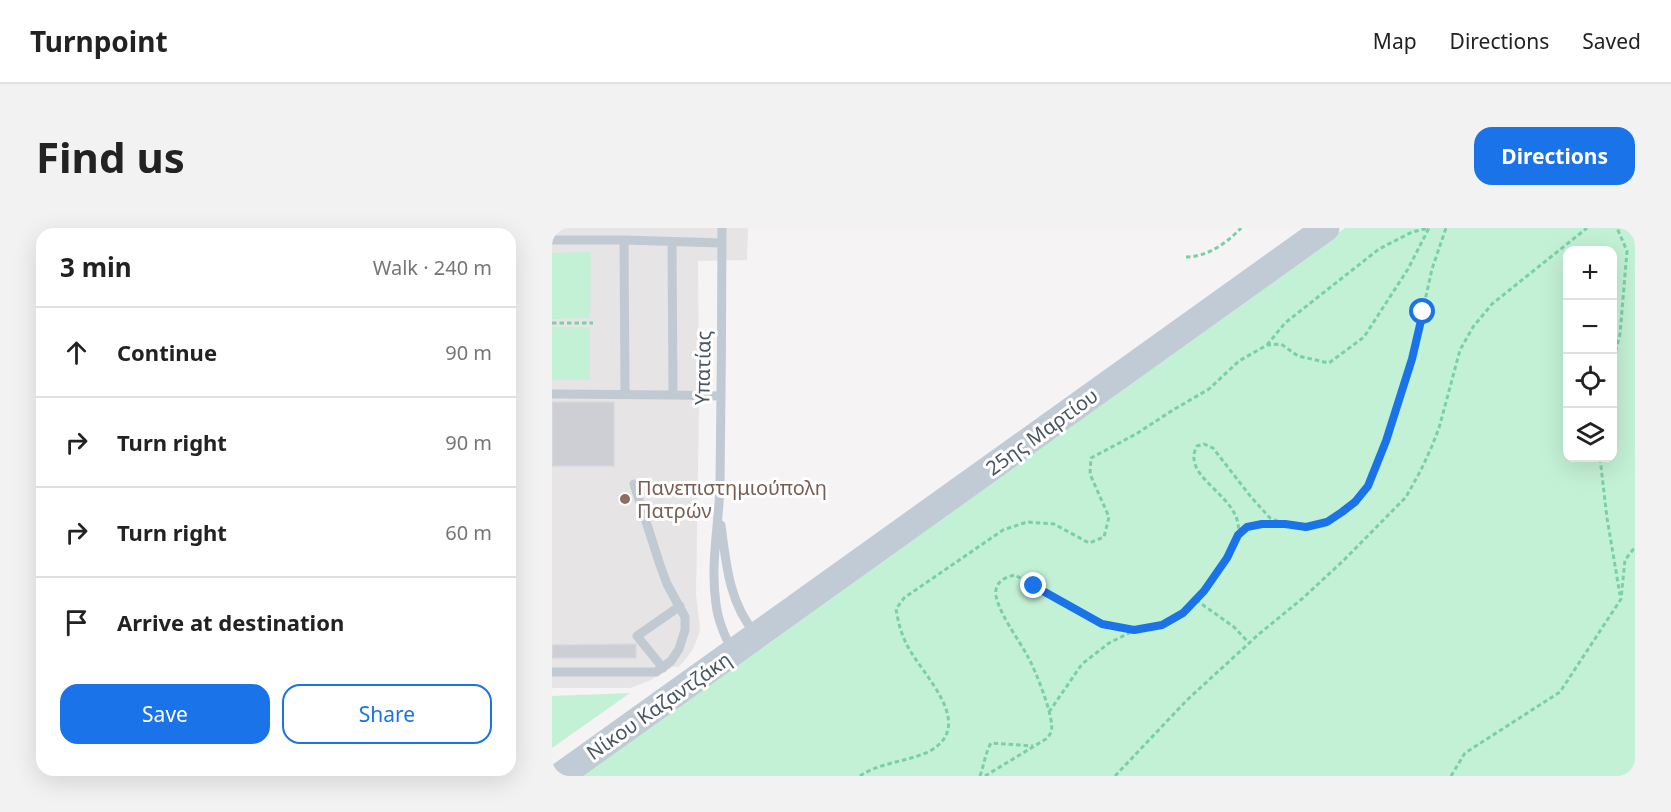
<!DOCTYPE html>
<html lang="en">
<head>
<meta charset="utf-8">
<style>
	body { margin:0; font-family:"Noto Sans",sans-serif; background:#f2f2f2; color:#222 }
	.controls { position:absolute; right:18px; top:18px; display:grid; overflow:hidden; border-radius:12px; box-shadow:0 6px 24px #0002 }
	.controls button { width:54px; height:54px; display:grid; place-items:center; padding:0; border:0; border-bottom:2px solid #e0e0e0; background:#fff; color:#222; font:30px sans-serif }
	.stop { position:absolute; width:18px; height:18px; margin:-14px; border:4px solid #1a73e8; border-radius:50%; background:#fff }
	.stop.end { background:#1a73e8; border-color:#fff; box-shadow:0 2px 6px #0008 }
	.list { margin:0; padding:0; list-style:none }
	h2 { display:flex; justify-content:space-between; align-items:center; height:78px; margin:0; padding:0 24px; font-size:26px }
	h2 small { font-size:20px; font-weight:400; color:#767676 }
	.list li { display:grid; grid-template-columns:39px 1fr auto; gap:18px; align-items:center; box-sizing:border-box; height:90px; padding:0 24px; border-top:2px solid #e0e0e0 }
	.list b { display:block; font-size:22px; white-space:nowrap }
	.list em { font-size:20px; font-style:normal; color:#767676 }
	.actions { display:flex; gap:12px; padding:18px 24px }
	.actions a { flex:1; padding:14px 0; border:2px solid #1a73e8; border-radius:18px; text-align:center; font-size:21px; color:#1a73e8 }
	.actions .main { background:#1a73e8; color:#fff }
	.icon { flex:none; width:33px; height:33px; fill:none; stroke:currentColor; stroke-width:2; stroke-linecap:round; stroke-linejoin:round }
	.map { position:relative; flex:none; width:1083px; height:548px; overflow:hidden; border-radius:18px }
	header { display:flex; align-items:center; gap:36px; box-sizing:border-box; height:84px; padding:0 30px; background:#fff; border-bottom:2px solid #e0e0e0 }
	header strong { font-size:28px }
	nav { display:flex; gap:33px; margin-inline-start:auto; font-size:21px }
	.intro { display:flex; align-items:center; justify-content:space-between; box-sizing:border-box; height:144px; padding:0 36px }
	h1 { margin:0; font-size:42px }
	.button { padding:15px 27px; border-radius:18px; background:#1a73e8; color:#fff; font-size:21px; font-weight:700 }
	main { display:flex; gap:36px; padding:0 36px }
	aside { flex:1; background:#fff; border-radius:18px; box-shadow:0 6px 24px #0002 }
	.map>svg:first-child { display:block }
</style>
</head>
<body>
<header>
<strong>Turnpoint</strong>
<nav><a>Map</a><a>Directions</a><a>Saved</a></nav>
</header>
<div class="intro"><h1>Find us</h1><a class="button">Directions</a></div>
<main>
<aside>
<h2>3 min<small>Walk · 240 m</small></h2>
<ul class="list">
<li><svg class="icon" aria-label="ahead" viewBox="0 0 24 24"><path d="M12 20V5M6 11l6-6 6 6"/></svg><div><b>Continue</b></div><em>90 m</em></li>
<li><svg class="icon" aria-label="right" viewBox="0 0 24 24"><path d="M7 20v-9h11M14 6l5 5-5 5"/></svg><div><b>Turn right</b></div><em>90 m</em></li>
<li><svg class="icon" aria-label="right" viewBox="0 0 24 24"><path d="M7 20v-9h11M14 6l5 5-5 5"/></svg><div><b>Turn right</b></div><em>60 m</em></li>
<li><svg class="icon" aria-label="arrive" viewBox="0 0 24 24"><path d="M6 21V4h12l-3 4 3 4H6"/></svg><div><b>Arrive at destination</b></div></li>
</ul>
<div class="actions"><a class="main">Save</a><a>Share</a></div>
</aside>
<div class="map">
<svg width="1083" height="548" viewBox="0 0 1083 548">
	<rect width="100%" height="100%" fill="#f5f3f3"/>
	<path fill="#e6e4e5" d="M 0,0 L 196,0 L 195,32 L 146,33 L 147,175 L 144,367 L 148,400 L 147,406 L 141,421 L 133,432 L 126,439 L 121,439 L 97,453 L 78,460 L 0,460 Z"/>
	<path fill="#c3f1d5" fill-rule="evenodd" d="M 793,0 L 1083,0 L 1083,548 L 23,548 L 635,114 ZM 1016,22 L 1060,22 L 1060,230 L 1016,230 Z
		M 39,24 L 38,90 L 0,91 L 0,25 Z
		M 0,99 L 38,99 L 38,152 L 0,152 Z
		M 78,465 L 0,520 L 0,468 Z"/>
	<path fill="#cdcfd5" stroke="#d7d9de" stroke-width="1.5" d="M 0,174 L 62,174 L 62,238 L 0,238 Z
		M 84,416 L 84,430 L 0,430 L 0,417 Z"/>
	<g fill="none" stroke-linecap="round" stroke-linejoin="round">
		<path stroke="#7ad0a6" stroke-width="3" stroke-dasharray="4.5 3" stroke-linecap="butt" d="M 634,29 C 655,29 675,15 689,0
			M 0,95 L 41,95
			M 715,117 L 733,95 L 827,21 L 860,4 L 877,0
			M 1060,138 L 1068,106 L 1075,23 L 1065,0
			M 1048,230 L 1055,290 L 1068,367
			M 686,307 C 700,294 712,296 731,296
			M 644,372 L 682,399 L 697,415
			M 497,484 L 530,436 L 557,415 L 581,403
			M 308,548 C 328,534 356,534 378,523 C 425,496 370,447 355,417 C 349,406 346,393 344,381 L 352,370 L 451,302 L 475,294 L 502,296 L 537,315 L 552,309 L 557,289 L 538,246 L 539,230 L 584,206 L 621,182 L 657,161 L 687,133 L 715,117 L 729,116 L 746,128 L 777,135 L 812,109 L 856,41 L 877,0
			M 428,548 C 432,537 433,526 439,515 L 481,518
			M 433,548 L 494,511 C 496,509 498,507 499,504 C 504,493 483,441 476,429 C 467,412 448,387 444,368 C 442,355 452,349 463,347 C 504,370 561,415 610,397 C 626,392 638,378 649,366 C 660,354 683,323 686,307 C 693,268 627,251 645,218 L 652,216 L 661,220 L 699,269 L 718,290 L 733,296 L 754,299 L 775,294 L 803,274 L 816,258 L 834,213 L 860,131 L 880,41 L 894,0
			M 563,548 L 635,472 L 707,406 L 751,370 L 792,332 L 854,269 L 869,242 L 880,218 L 887,200 L 908,122 L 921,99 L 940,76 L 1035,0
			M 899,548 L 913,525 L 1008,464 L 1069,371 L 1073,332 L 1083,319"/>
		<path stroke="#c1cad2" stroke-width="9" d="M 170,0 C 170,86 169,171 168,257 C 167,296 158,336 164,376 C 166,393 173,408 180,423
			M 0,12 L 72,12 L 170,15
			M 72,12 L 73,166
			M 120,14 L 121,167 L 169,168
			M 0,166 L 121,167
			M 169,297 C 174,335 177,375 203,405
			M 111,440 L 85,408 L 128,378
			M 0,444 L 104,444 L 119,433 L 127,421 L 133,402 L 133,389 L 115,356 L 108,337 L 82,256"/>
		<path stroke="#c1cbd6" stroke-width="27" d="M 8,548 L 774,0"/>
	</g>
	<g fill="none" stroke-linecap="round" stroke-linejoin="round">
		<path stroke="#1a73e8" stroke-width="8" d="M 482,358 L 550,396 L 582,402 L 610,397 L 631,385 L 652,363 L 675,330 L 686,307 L 695,299 L 710,296 L 733,296 L 754,299 L 775,294 L 790,284 L 803,274 L 816,258 L 834,213 L 860,131 L 871,84"/>
	</g>
	<circle fill="#8d6e63" stroke="#fff" stroke-width="2" cx="73" cy="271" r="6"/>
	<g text-anchor="middle" stroke-width="6" stroke-linejoin="round" paint-order="stroke">
		<g font-size="20" fill="#4a5661" stroke="#fff">
			<text transform="translate(151 140) rotate(-89)" y="7">Υπατίας</text>
			<text transform="translate(490 204) rotate(-36)" y="7">25ης Μαρτίου</text>
			<text transform="translate(107 478) rotate(-35)" y="7">Νίκου Καζαντζάκη</text>
		</g>
		<g font-size="20" fill="#785e54" stroke="#fff" text-anchor="start">
			<text x="85" y="267">Πανεπιστημιούπολη<tspan x="85" dy="23">Πατρών</tspan></text>
		</g>
	</g>
</svg>
<div class="controls">
<button>+</button>
<button>−</button>
<button><svg class="icon" aria-label="locate" viewBox="0 0 24 24"><circle cx="12" cy="12" r="6"/><path d="M12 2v4M12 18v4M2 12h4M18 12h4"/></svg></button>
<button><svg class="icon" aria-label="layers" viewBox="0 0 24 24"><path d="M12 4l9 5-9 5-9-5zM3 14l9 5 9-5"/></svg></button>
</div>
<div class="stop" style="left:871px;top:84px"></div>
<div class="stop end" style="left:482px;top:358px"></div>
</div>
</main>
</body>
</html>
